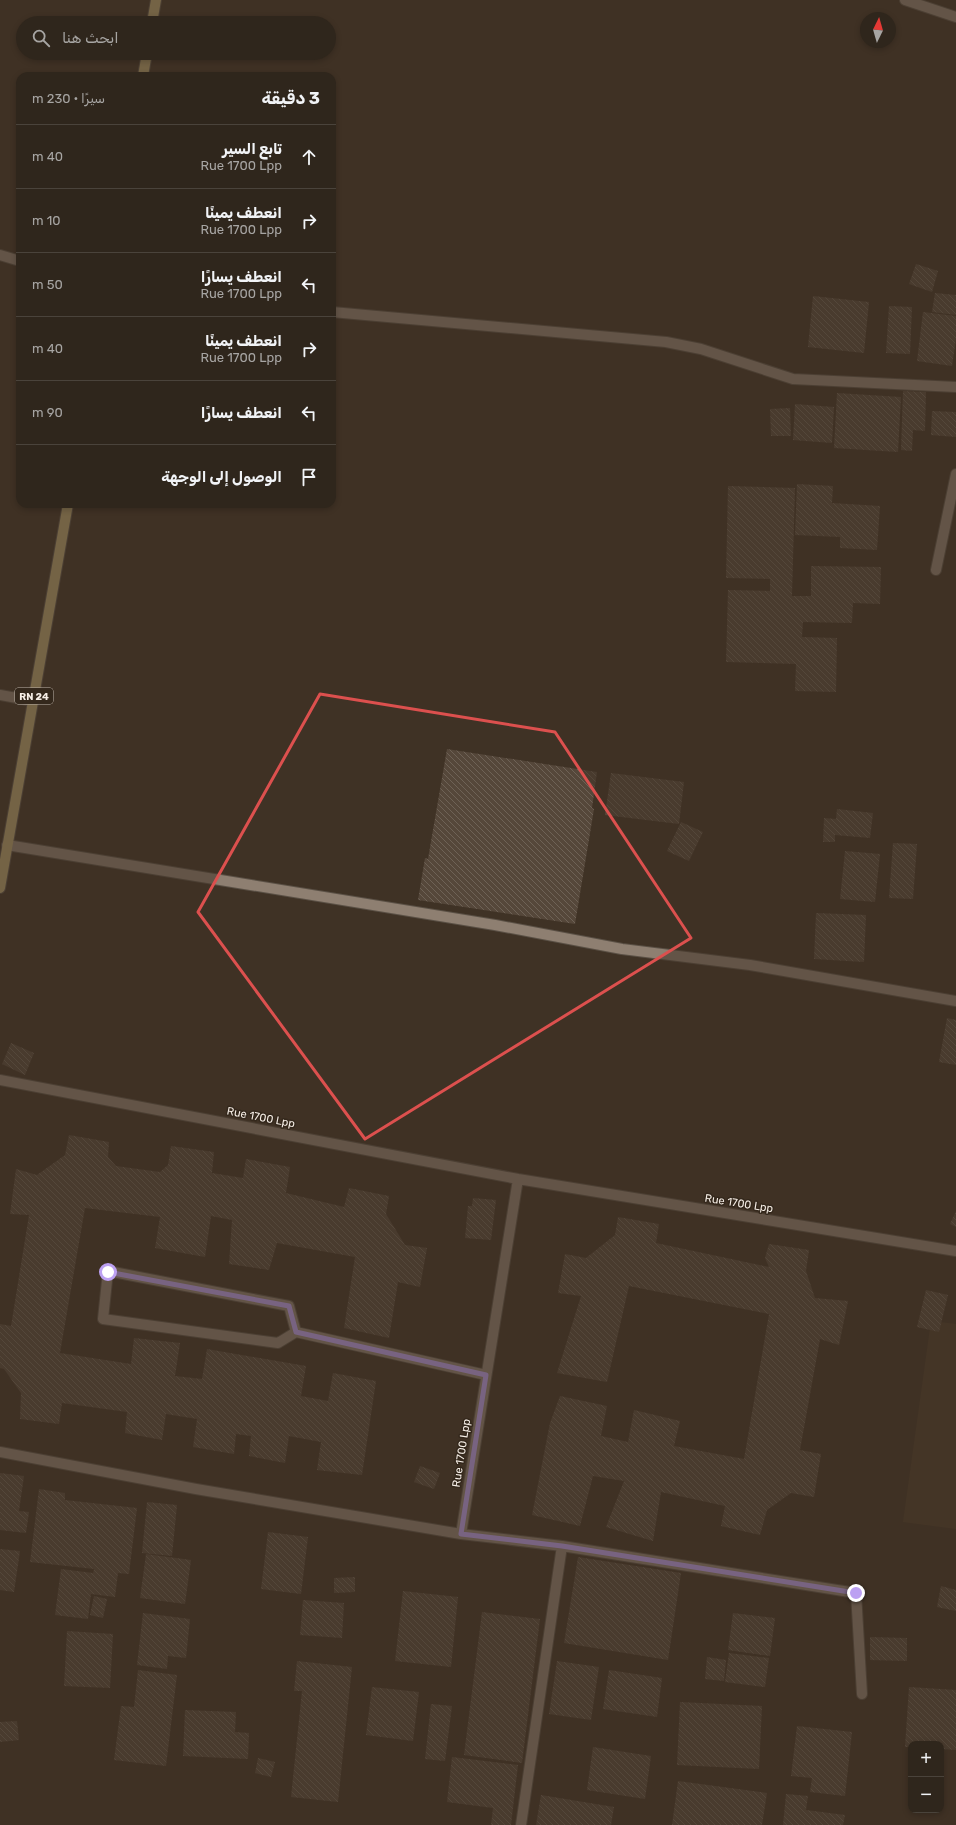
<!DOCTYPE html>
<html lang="ar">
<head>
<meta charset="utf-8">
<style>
	body { margin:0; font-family:Rubik,Cairo,sans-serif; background:#372e25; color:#f1f3f6; direction:rtl }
	.controls { position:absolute; right:12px; bottom:12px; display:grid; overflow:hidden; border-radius:8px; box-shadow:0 2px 6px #0003 }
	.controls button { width:36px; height:36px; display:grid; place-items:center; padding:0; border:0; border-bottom:1px solid #4a433b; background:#2f261c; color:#f1f3f6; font:20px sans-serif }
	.compass { position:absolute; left:860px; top:12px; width:36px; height:36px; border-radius:50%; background:#2f261c; box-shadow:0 2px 6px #0003; rotate:5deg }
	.stop { position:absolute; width:12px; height:12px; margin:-9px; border:3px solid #bca0f2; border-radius:50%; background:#fff }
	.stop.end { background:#bca0f2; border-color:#fff; box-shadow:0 1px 4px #0008 }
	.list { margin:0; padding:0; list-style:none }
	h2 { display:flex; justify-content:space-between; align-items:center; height:52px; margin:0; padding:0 16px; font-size:17px }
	h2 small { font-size:13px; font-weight:400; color:#a7a5a3 }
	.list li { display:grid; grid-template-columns:26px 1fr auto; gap:12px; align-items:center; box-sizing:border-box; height:64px; padding:0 16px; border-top:1px solid #4a433b }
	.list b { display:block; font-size:15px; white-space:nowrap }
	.list p { margin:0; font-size:13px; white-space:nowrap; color:#a7a5a3 }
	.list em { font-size:13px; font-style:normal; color:#a7a5a3 }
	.icon { flex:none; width:22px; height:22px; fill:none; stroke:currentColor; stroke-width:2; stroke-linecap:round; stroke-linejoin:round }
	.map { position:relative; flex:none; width:956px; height:1825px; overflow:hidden; direction:ltr }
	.search { position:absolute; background:#2f261c; box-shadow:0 2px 6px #0003; left:16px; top:16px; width:320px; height:44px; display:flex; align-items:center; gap:10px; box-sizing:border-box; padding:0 14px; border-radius:22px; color:#a7a5a3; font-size:15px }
	.panel { position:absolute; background:#2f261c; box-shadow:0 2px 6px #0003; left:16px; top:72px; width:320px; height:436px; border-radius:12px; direction:rtl }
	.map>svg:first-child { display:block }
</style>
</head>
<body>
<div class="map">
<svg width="956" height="1825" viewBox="0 0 956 1825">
	<defs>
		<pattern id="building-back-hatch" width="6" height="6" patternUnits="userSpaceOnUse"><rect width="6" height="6" fill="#55473a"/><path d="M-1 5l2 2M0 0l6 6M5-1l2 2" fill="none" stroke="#6e6256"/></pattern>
	</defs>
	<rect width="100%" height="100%" fill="#3f3225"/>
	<path fill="#4b3b29" d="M 931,1321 L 956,1324 L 956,1529 L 903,1522 Z"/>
	<path fill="url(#building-back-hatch)" d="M 916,264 L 938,271 L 932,292 L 909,284 Z
		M 935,293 L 956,295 L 956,315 L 932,312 Z
		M 813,296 L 869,302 L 864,353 L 808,347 Z
		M 889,306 L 912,307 L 910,354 L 886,353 Z
		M 923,312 L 956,316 L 956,339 L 952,366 L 917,361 Z
		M 903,391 L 926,392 L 925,431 L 913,430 L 912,451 L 901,450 Z
		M 837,393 L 901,397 L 898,452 L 834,448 Z
		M 795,404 L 834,407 L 832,443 L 793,440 Z
		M 790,408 L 791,436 L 771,436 L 770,409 Z
		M 932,411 L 956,412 L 956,437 L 931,435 Z
		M 797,484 L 833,486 L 832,503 L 880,506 L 877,550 L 840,548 L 840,537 L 795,535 Z
		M 728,486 L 795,488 L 792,596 L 811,596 L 811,566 L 881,567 L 880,604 L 853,603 L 852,623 L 803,622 L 802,637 L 837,638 L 836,692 L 795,691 L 796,664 L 726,662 L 728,590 L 770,591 L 770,579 L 726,578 Z
		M 447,749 L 597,772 L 592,808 L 594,809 L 575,924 L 418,900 L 425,858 L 428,859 Z
		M 611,773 L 684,782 L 679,824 L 605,815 Z
		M 837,809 L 873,813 L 870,838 L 835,835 L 835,842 L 823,842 L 824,818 L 836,819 Z
		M 681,822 L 703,832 L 689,861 L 667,851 Z
		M 893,843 L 917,844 L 913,899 L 889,898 Z
		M 845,851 L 880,854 L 875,902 L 840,899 Z
		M 816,913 L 866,915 L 864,962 L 814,959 Z
		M 947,1018 L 956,1020 L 956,1065 L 939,1062 Z
		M 11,1043 L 34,1053 L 25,1075 L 2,1064 Z
		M 69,1135 L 109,1142 L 108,1157 L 116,1166 L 160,1172 L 168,1165 L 171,1146 L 214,1152 L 212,1173 L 243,1178 L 246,1159 L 290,1167 L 286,1193 L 344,1207 L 349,1188 L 389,1196 L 386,1214 L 405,1245 L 427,1248 L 420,1287 L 398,1282 L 389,1338 L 344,1328 L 355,1257 L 277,1243 L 269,1270 L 229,1264 L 232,1220 L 211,1216 L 205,1257 L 155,1248 L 160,1217 L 85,1208 L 60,1353 L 131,1364 L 134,1338 L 180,1343 L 175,1376 L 202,1379 L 207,1349 L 306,1366 L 301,1396 L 328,1401 L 333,1373 L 376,1381 L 362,1475 L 317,1470 L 321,1442 L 289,1436 L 285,1463 L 249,1456 L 251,1436 L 236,1434 L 234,1454 L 193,1447 L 197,1419 L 166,1414 L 162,1440 L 125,1433 L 127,1412 L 62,1403 L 59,1424 L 20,1419 L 21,1393 L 4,1369 L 0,1368 L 0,1324 L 11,1326 L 29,1215 L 10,1214 L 16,1169 L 37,1175 L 65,1155 Z
		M 473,1198 L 496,1200 L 491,1240 L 465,1238 L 468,1206 L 472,1206 Z
		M 956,1211 L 956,1227 L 950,1224 Z
		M 618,1217 L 659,1224 L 656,1243 L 769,1267 L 765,1258 L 769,1244 L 809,1250 L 806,1271 L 815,1298 L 848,1301 L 839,1345 L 820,1339 L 800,1450 L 821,1454 L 814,1497 L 791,1493 L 767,1510 L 760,1535 L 721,1526 L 725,1506 L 661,1492 L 653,1541 L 606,1527 L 624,1481 L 593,1476 L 580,1526 L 532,1515 L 550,1423 L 560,1396 L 607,1406 L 601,1436 L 628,1442 L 634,1410 L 680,1421 L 674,1446 L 744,1459 L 769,1314 L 629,1286 L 607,1382 L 557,1373 L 581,1296 L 558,1293 L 565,1254 L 586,1258 L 615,1235 Z
		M 926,1290 L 948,1295 L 939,1332 L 917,1327 Z
		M 420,1466 L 440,1473 L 434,1489 L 414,1482 Z
		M 0,1473 L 24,1476 L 19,1511 L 29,1512 L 26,1533 L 0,1530 Z
		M 39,1489 L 65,1493 L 65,1500 L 137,1508 L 129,1574 L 118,1573 L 115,1597 L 91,1594 L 88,1619 L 55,1615 L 61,1569 L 93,1573 L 94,1569 L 30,1562 Z
		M 147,1502 L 177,1505 L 172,1556 L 142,1553 Z
		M 268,1532 L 308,1537 L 301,1594 L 261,1589 Z
		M 0,1549 L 20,1551 L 14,1592 L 0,1590 Z
		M 146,1554 L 191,1560 L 185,1604 L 140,1598 Z
		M 578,1557 L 681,1573 L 668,1660 L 564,1643 Z
		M 355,1577 L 355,1592 L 334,1593 L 334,1578 Z
		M 941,1586 L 956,1590 L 956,1611 L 937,1607 Z
		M 403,1591 L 458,1597 L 451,1667 L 395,1661 Z
		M 94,1596 L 107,1599 L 103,1618 L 90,1615 Z
		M 303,1600 L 344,1603 L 342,1638 L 300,1635 Z
		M 482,1612 L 540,1619 L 522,1763 L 464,1755 Z
		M 143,1613 L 190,1619 L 186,1658 L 168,1656 L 167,1669 L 137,1665 Z
		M 733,1613 L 775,1618 L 770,1656 L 728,1650 Z
		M 67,1631 L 113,1634 L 110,1688 L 64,1686 Z
		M 870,1637 L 907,1638 L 907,1661 L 870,1660 Z
		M 729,1653 L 769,1658 L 765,1687 L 725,1682 Z
		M 707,1657 L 726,1660 L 724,1681 L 705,1679 Z
		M 297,1661 L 352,1667 L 338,1802 L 291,1797 L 302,1691 L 294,1691 Z
		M 557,1661 L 599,1667 L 591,1720 L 549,1714 Z
		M 138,1670 L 177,1675 L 166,1766 L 114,1760 L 121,1706 L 134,1707 Z
		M 609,1670 L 662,1678 L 657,1717 L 603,1709 Z
		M 372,1687 L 419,1692 L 413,1741 L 366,1735 Z
		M 909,1687 L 956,1690 L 956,1750 L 941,1749 L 941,1744 L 911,1744 L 911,1747 L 905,1747 Z
		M 680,1702 L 762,1706 L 759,1769 L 677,1765 Z
		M 431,1704 L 452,1706 L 445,1761 L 425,1759 Z
		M 185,1710 L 236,1712 L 235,1732 L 249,1733 L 248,1759 L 183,1756 Z
		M 17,1721 L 19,1740 L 0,1742 L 0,1722 Z
		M 797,1726 L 852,1732 L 845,1796 L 810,1792 L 812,1778 L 791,1776 Z
		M 593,1747 L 651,1756 L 645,1799 L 587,1790 Z
		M 452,1757 L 518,1765 L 511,1825 L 491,1825 L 493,1808 L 447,1802 Z
		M 258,1758 L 275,1762 L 271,1777 L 255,1773 Z
		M 678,1781 L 767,1793 L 762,1825 L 672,1825 Z
		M 786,1794 L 808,1796 L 806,1810 L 845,1815 L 843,1825 L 783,1825 Z
		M 541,1795 L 614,1807 L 611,1825 L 536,1825 Z"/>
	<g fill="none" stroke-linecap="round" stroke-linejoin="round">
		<defs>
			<path id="lane" d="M 0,255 L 20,261"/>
			<path id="street" d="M 905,0 L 956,17
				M 332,312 L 666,342 L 701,349 L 793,379 L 956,387
				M 936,570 L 956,474
				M 0,695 L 33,701
				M 7,845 L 495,925 L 622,949 L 750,965 L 956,1001
				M 0,1080 L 518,1179 L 956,1251
				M 296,1332 L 289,1306 L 108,1271 L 103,1319 L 278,1343 L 296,1332 L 486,1375
				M 0,1452 L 196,1489 L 461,1534 L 562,1546 L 856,1593 L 862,1694
				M 461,1534 L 518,1179
				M 521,1825 L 562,1546"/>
			<path id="primary" d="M 152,23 L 156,0
				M 143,76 L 147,53
				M 0,888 L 68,504"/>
		</defs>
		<use href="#lane" stroke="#5b5146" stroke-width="12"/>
		<use href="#street" stroke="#5b5146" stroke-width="12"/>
		<use href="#primary" stroke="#5b5146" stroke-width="12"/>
		<use href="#lane" stroke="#8e7f71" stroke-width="10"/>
		<use href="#street" stroke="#8e7f71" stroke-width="10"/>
		<use href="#primary" stroke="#b3a06e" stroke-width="10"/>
	</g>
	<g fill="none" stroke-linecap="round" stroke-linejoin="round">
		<path stroke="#bca0f2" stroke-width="5" d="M 108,1272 L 289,1306 L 296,1332 L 486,1375 L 461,1534 L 562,1546 L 856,1593"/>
	</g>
	<path d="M0 0H956V1825H0ZM 320,694 L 555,732 L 691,938 L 365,1139 L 198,912 Z" fill="#3f3225" fill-opacity=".55" fill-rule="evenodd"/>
	<path fill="none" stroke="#dc504e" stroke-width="3" stroke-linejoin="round" d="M 320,694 L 555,732 L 691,938 L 365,1139 L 198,912 Z"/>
	<g text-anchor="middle" stroke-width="3" stroke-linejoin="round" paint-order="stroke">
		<rect fill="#34281c" stroke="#bcb3a9" stroke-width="1" x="15" y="688" width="38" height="16" rx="3"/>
		<g font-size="10" font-weight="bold" fill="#f6eee6">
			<text x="34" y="700">RN 24</text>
		</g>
		<g font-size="11" fill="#f6eee6" stroke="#34281c">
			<text transform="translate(261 1117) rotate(11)" y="4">Rue 1700 Lpp</text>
			<text transform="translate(739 1203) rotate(9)" y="4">Rue 1700 Lpp</text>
			<text transform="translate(461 1453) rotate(-81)" y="4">Rue 1700 Lpp</text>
		</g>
	</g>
</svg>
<div class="controls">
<button>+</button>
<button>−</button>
</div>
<svg class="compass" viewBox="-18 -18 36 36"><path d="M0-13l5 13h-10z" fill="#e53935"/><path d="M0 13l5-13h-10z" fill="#a7a5a3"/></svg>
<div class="stop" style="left:108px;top:1272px"></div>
<div class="stop end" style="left:856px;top:1593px"></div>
<div class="search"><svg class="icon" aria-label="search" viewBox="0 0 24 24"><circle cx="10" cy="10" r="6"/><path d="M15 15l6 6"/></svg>ابحث هنا</div>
<section class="panel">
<h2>3 دقيقة<small>سيرًا · 230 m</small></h2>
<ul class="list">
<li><svg class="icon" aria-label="ahead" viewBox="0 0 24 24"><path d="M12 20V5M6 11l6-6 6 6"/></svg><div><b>تابع السير</b><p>Rue 1700 Lpp</p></div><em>40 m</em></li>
<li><svg class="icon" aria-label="right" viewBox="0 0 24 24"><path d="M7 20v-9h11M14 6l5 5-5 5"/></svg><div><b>انعطف يمينًا</b><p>Rue 1700 Lpp</p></div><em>10 m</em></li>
<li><svg class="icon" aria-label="left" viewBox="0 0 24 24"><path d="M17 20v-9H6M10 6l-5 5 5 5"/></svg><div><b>انعطف يسارًا</b><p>Rue 1700 Lpp</p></div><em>50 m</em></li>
<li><svg class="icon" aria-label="right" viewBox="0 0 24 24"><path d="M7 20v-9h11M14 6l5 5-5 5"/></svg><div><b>انعطف يمينًا</b><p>Rue 1700 Lpp</p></div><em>40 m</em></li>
<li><svg class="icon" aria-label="left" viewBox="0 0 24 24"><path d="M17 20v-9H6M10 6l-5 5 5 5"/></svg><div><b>انعطف يسارًا</b></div><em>90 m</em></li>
<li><svg class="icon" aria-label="arrive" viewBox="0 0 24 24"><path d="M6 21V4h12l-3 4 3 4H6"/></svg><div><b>الوصول إلى الوجهة</b></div></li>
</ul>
</section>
</div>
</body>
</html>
